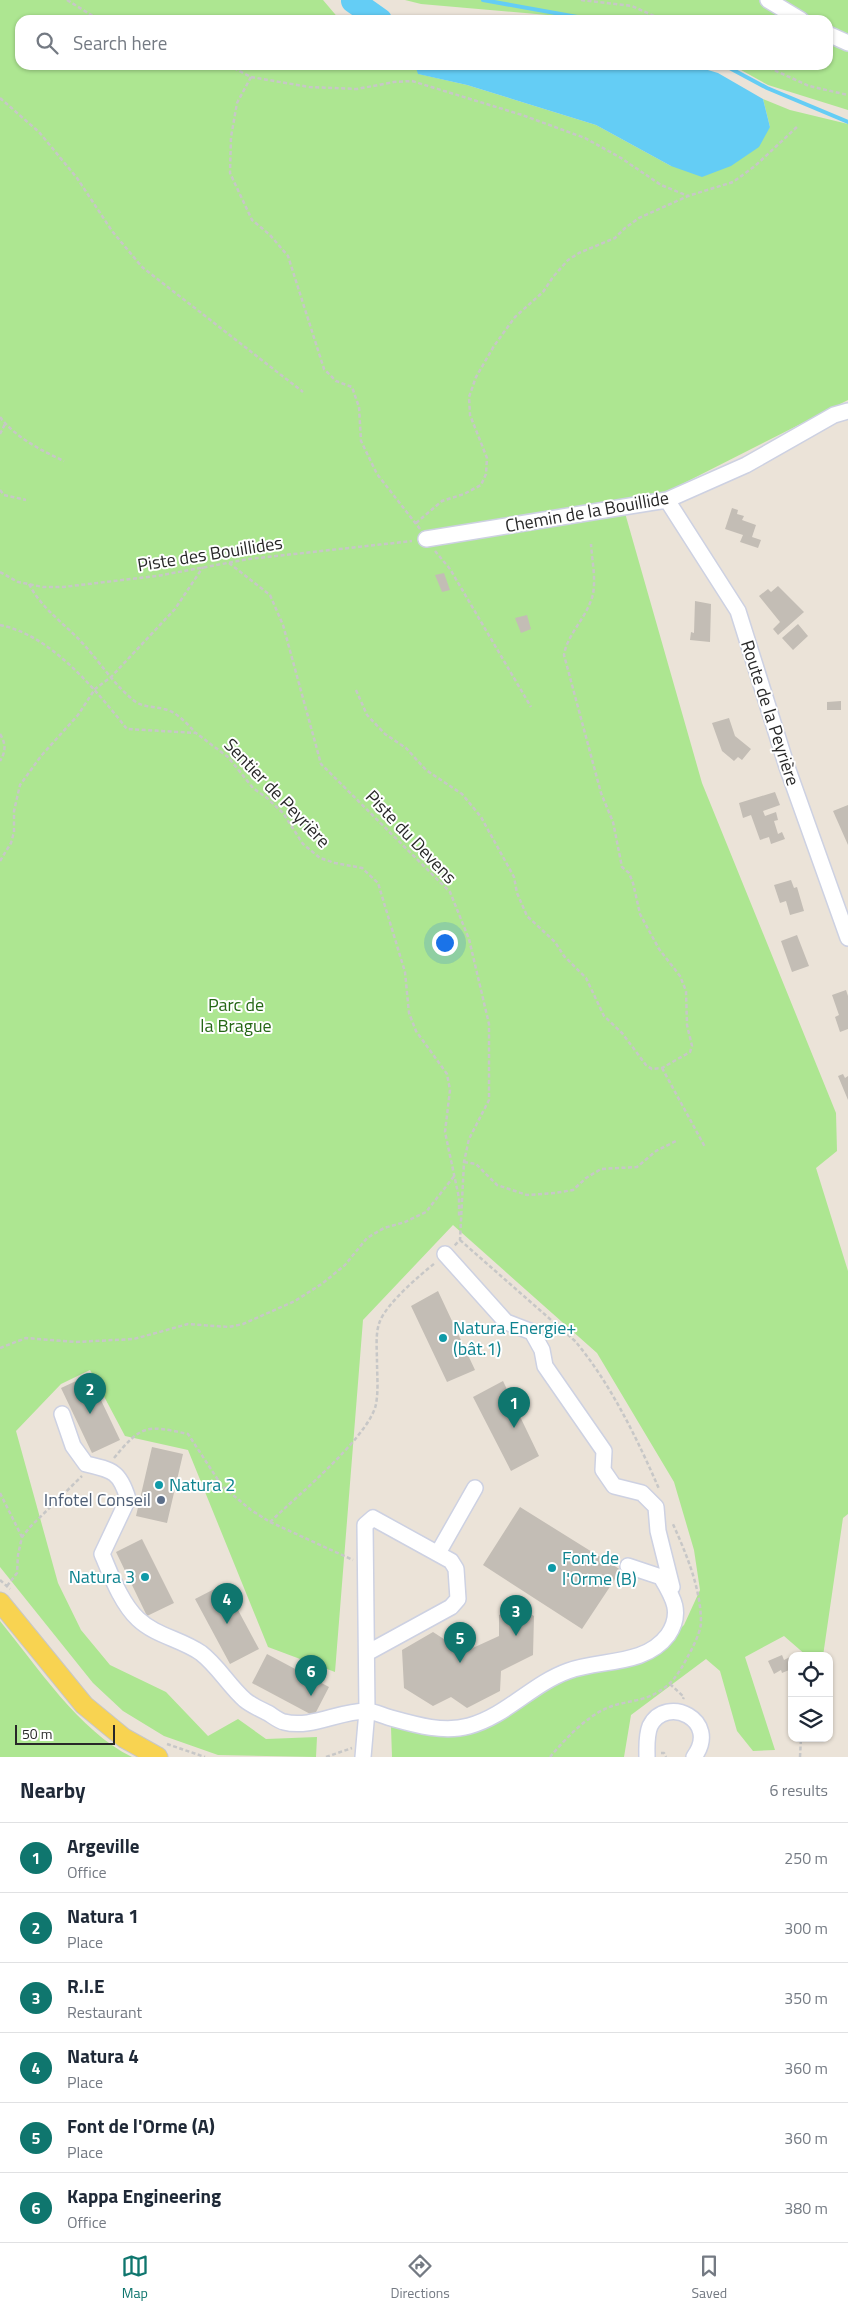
<!DOCTYPE html>
<html lang="en">
<head>
<meta charset="utf-8">
<style>
	body { margin:0; font-family:"Titillium Web",sans-serif; background:#f6f6f7; color:#1f2937 }
	.controls { position:absolute; right:15px; bottom:15px; display:grid; overflow:hidden; border-radius:10px; box-shadow:0 1px 4px #0004 }
	.controls button { width:45px; height:45px; display:grid; place-items:center; padding:0; border:0; border-bottom:1px solid #e0e1e3; background:#fff; color:#1f2937; font:25px sans-serif }
	.scale { position:absolute; left:15px; bottom:12px; width:100px; box-sizing:border-box; padding-left:5px; border:2px solid #282828; border-top:0; font-size:14px; line-height:18px; white-space:nowrap; color:#282828; -webkit-text-stroke:4px #fff; paint-order:stroke }
	.you { position:absolute; left:444px; top:942px; width:18px; height:18px; margin:-12px; border:4px solid #fff; border-radius:50%; background:#1a73e8; box-shadow:0 0 0 8px #1a73e833 }
	.badge { display:grid; place-items:center; width:32px; height:32px; border-radius:50%; background:#0f766e; color:#fff; font-size:16px; font-weight:700 }
	.pin { position:absolute; translate:-50% -41px; filter:drop-shadow(0 1px 2px #0008) }
	.pin::after { content:''; position:absolute; top:26px; width:18px; height:15px; background:inherit; clip-path:polygon(0 0,100% 0,50% 100%) }
	.list { margin:0; padding:0; list-style:none }
	h2 { display:flex; justify-content:space-between; align-items:center; height:65px; margin:0; padding:0 20px; font-size:21px }
	h2 small { font-size:16px; font-weight:400; color:#747a83 }
	.list li { display:grid; grid-template-columns:32px 1fr auto; gap:15px; align-items:center; box-sizing:border-box; height:70px; padding:0 20px; border-top:1px solid #e0e1e3 }
	.list b { display:block; font-size:19px; white-space:nowrap }
	.list p { margin:0; font-size:16px; white-space:nowrap; color:#747a83 }
	.list em { font-size:16px; font-style:normal; color:#747a83 }
	.icon { flex:none; width:28px; height:28px; fill:none; stroke:currentColor; stroke-width:2; stroke-linecap:round; stroke-linejoin:round }
	.map { position:relative; flex:none; width:848px; height:1757px; overflow:hidden }
	.search { position:absolute; background:#fff; box-shadow:0 1px 4px #0004; left:15px; right:15px; top:15px; height:55px; display:flex; align-items:center; gap:12px; box-sizing:border-box; padding:0 18px; border-radius:15px; color:#747a83; font-size:19px }
	.sheet { height:485px; background:#fff }
	nav { display:flex; justify-content:space-around; align-items:center; box-sizing:border-box; height:70px; border-top:1px solid #e0e1e3; background:#fff; font-size:14px; color:#747a83 }
	nav a { display:grid; justify-items:center; gap:2px }
	nav .on { color:#0f766e }
	.map>svg:first-child { display:block }
</style>
</head>
<body>
<div class="map">
<svg width="848" height="1757" viewBox="0 0 848 1757">
	<rect width="100%" height="100%" fill="#ebe3d8"/>
	<path fill="#ade691" d="M 0,0 L 323,0 L 340,20 L 20,20 L 20,65 L 379,65 L 384,70 L 392,65 L 415,65 L 419,74 L 467,85 L 596,125 L 671,166 L 770,127 L 763,99 L 790,110 L 848,124 L 848,400 L 625,513 L 702,783 L 836,1113 L 837,1151 L 816,1168 L 848,1271 L 848,1514 L 843,1518 L 823,1656 L 807,1656 L 784,1636 L 745,1657 L 775,1750 L 753,1751 L 737,1731 L 720,1671 L 706,1659 L 631,1715 L 624,1757 L 392,1757 L 391,1727 L 458,1735 L 557,1680 L 654,1654 L 684,1625 L 700,1590 L 694,1550 L 674,1482 L 597,1353 L 453,1225 L 363,1320 L 335,1672 L 268,1647 L 188,1450 L 125,1436 L 90,1370 L 61,1384 L 16,1431 L 58,1583 L 81,1630 L 110,1665 L 166,1692 L 208,1736 L 238,1719 L 266,1739 L 317,1737 L 316,1757 L 218,1755 L 164,1736 L 123,1711 L 93,1683 L 0,1567 Z
		M 405,0 L 848,0 L 848,110 L 768,85 L 732,65 L 828,65 L 828,20 L 604,20 L 421,4 Z
		M 0,1621 C 37,1666 79,1731 132,1757 L 0,1757 Z"/>
	<path fill="#64cdf5" d="M 415,65 L 691,65 L 718,73 L 763,99 L 770,127 L 759,147 L 731,166 L 702,177 L 671,166 L 596,125 L 467,85 L 418,74 Z"/>
	<g fill="none" stroke-linecap="round" stroke-linejoin="round">
		<path stroke="#64cdf5" stroke-width="4" d="M 483,0 L 594,20
			M 724,65 L 767,88 L 848,122"/>
		<path stroke="#64cdf5" stroke-width="24" d="M 353,1 L 380,20"/>
	</g>
	<path fill="#c3bdb5" d="M 732,508 L 738,510 L 737,514 L 744,516 L 742,520 L 756,525 L 752,537 L 761,540 L 758,548 L 740,542 L 743,535 L 725,529 Z
		M 444,573 L 450,590 L 442,592 L 435,575 Z
		M 778,586 L 804,612 L 778,635 L 773,629 L 780,622 L 759,596 L 768,589 L 771,592 Z
		M 695,601 L 711,604 L 710,642 L 690,640 L 691,632 L 694,633 Z
		M 527,615 L 531,629 L 521,633 L 515,618 Z
		M 798,624 L 808,636 L 793,650 L 782,638 Z
		M 841,701 L 841,710 L 827,710 L 827,702 Z
		M 729,718 L 735,736 L 751,749 L 742,760 L 738,757 L 734,761 L 722,751 L 712,723 Z
		M 775,792 L 780,805 L 763,811 L 765,816 L 776,812 L 778,820 L 774,821 L 778,834 L 782,832 L 785,839 L 771,844 L 769,837 L 760,840 L 751,815 L 743,818 L 739,803 Z
		M 848,805 L 848,845 L 833,811 Z
		M 791,880 L 794,888 L 797,887 L 804,911 L 790,915 L 786,901 L 780,903 L 774,885 Z
		M 797,935 L 809,966 L 792,972 L 781,941 Z
		M 846,990 L 848,996 L 848,1029 L 840,1032 L 835,1017 L 839,1015 L 832,995 Z
		M 843,1074 L 845,1078 L 848,1076 L 848,1100 L 838,1076 Z
		M 438,1291 L 475,1370 L 447,1382 L 411,1306 Z
		M 89,1375 L 120,1440 L 92,1453 L 61,1388 Z
		M 503,1381 L 539,1456 L 511,1471 L 473,1397 Z
		M 152,1447 L 183,1454 L 167,1523 L 136,1516 Z
		M 520,1507 L 621,1570 L 582,1629 L 483,1565 Z
		M 142,1539 L 174,1603 L 147,1616 L 116,1552 Z
		M 224,1584 L 259,1649 L 230,1664 L 195,1599 Z
		M 517,1606 L 534,1616 L 533,1655 L 501,1671 L 500,1691 L 467,1708 L 451,1697 L 433,1706 L 404,1688 L 402,1650 L 433,1632 L 464,1652 L 499,1636 L 499,1615 Z
		M 267,1654 L 329,1687 L 314,1716 L 252,1683 Z
		M 782,1655 L 784,1660 L 792,1656 L 792,1675 L 789,1670 L 782,1673 L 781,1670 L 774,1674 L 768,1661 Z"/>
	<g fill="none" stroke-linecap="round" stroke-linejoin="round">
		<defs>
			<path id="minor" d="M 768,0 L 801,20
				M 828,34 L 848,43
				M 667,500 L 738,611 L 787,767 L 848,938
				M 426,539 L 667,500 L 746,465 L 834,415 L 848,411
				M 445,1254 L 506,1322 L 532,1332 L 542,1350 L 545,1366 L 604,1451 L 603,1470 L 614,1486 L 642,1493 L 656,1507 L 658,1531 L 672,1587
				M 62,1414 L 73,1446 L 86,1464 C 113,1470 120,1472 128,1499 L 102,1554 C 111,1575 121,1603 138,1619 C 156,1636 181,1639 201,1653 C 218,1666 229,1686 245,1700 C 251,1705 260,1709 268,1713 C 273,1716 279,1721 284,1722 C 311,1729 339,1711 366,1711 C 374,1711 383,1716 391,1718 C 416,1725 444,1733 469,1726 C 506,1716 532,1684 568,1671 C 601,1659 645,1666 668,1635 C 683,1613 673,1597 661,1577 L 628,1566
				M 438,1553 L 475,1488
				M 363,1757 L 367,1711 L 365,1525 L 373,1518 L 451,1561 L 456,1569 L 458,1599 L 451,1607 L 367,1653
				M 647,1757 C 647,1747 646,1736 650,1726 C 666,1694 721,1720 694,1757"/>
			<path id="major" d="M 0,1602 L 84,1705 L 124,1738 L 158,1757"/>
		</defs>
		<use href="#minor" stroke="#cdd1e2" stroke-width="18"/>
		<use href="#major" stroke="#c7c7c7" stroke-width="21"/>
		<path stroke="#c7c7c7" stroke-width="2.5" stroke-dasharray="4 2.5" stroke-linecap="butt" d="M 67,0 L 93,16 L 108,20
			M 581,0 L 632,6 L 663,20
			M 228,65 L 251,77 L 309,87 L 357,89 L 394,82 L 412,81 L 522,115 L 585,138 L 621,158 L 661,185 L 688,196
			M 763,65 L 809,86 L 848,95
			M 251,77 L 237,103 L 231,137 L 230,173 L 252,220 L 270,235 L 288,256 L 324,369 L 336,381 L 352,387 L 359,407 L 361,441 L 377,474 L 420,529
			M 0,98 L 39,132 L 77,178 L 112,231 L 142,267 L 303,392
			M 0,417 C 15,437 42,451 64,461
			M 0,434 L 5,424
			M 0,490 L 4,495 L 26,500
			M 416,523 L 442,501 L 464,494 L 481,485 L 486,474 L 487,458 L 470,415 L 469,397 L 476,377 L 494,346 L 515,317 L 543,292 L 553,277 L 568,260 L 579,253 L 615,238 L 625,228 L 639,218 L 688,196 L 733,182 L 755,166 L 798,126
			M 435,551 L 450,569 L 531,707
			M 229,563 L 270,595 L 283,625 L 321,764 L 450,892 L 469,939 L 489,1024 L 489,1100 L 469,1139 L 464,1162 L 460,1240 L 454,1246
			M 0,572 L 18,582 L 43,587 L 63,587 L 157,576 L 249,559 L 412,541
			M 29,584 C 42,610 67,625 86,647 C 101,664 114,684 132,699 C 142,708 153,706 164,709 C 177,712 186,723 195,732
			M 0,625 C 51,635 96,690 127,729 L 196,733 L 228,757 L 253,788 L 267,798 L 283,813 L 303,844 L 320,858 L 335,863 L 362,868 L 378,883 L 405,972 L 409,1013 L 416,1031 L 447,1074 L 450,1090 L 445,1132 L 459,1198 L 459,1216
			M 356,690 L 367,715 L 385,734 L 406,748 L 426,770 L 462,794 L 481,817 L 514,877 L 517,893 L 527,916 L 555,942 L 564,956 L 586,978 L 604,1016 L 622,1033 L 646,1065 L 652,1069 L 662,1068 L 690,1052 L 692,1046 L 687,1025 L 686,991 L 680,976 L 659,949 L 640,914 L 633,883 L 629,873 L 622,867 L 613,822 L 601,793 L 564,655 C 567,636 583,621 590,603 C 598,586 592,563 591,544
			M 0,734 C 6,744 6,751 0,761
			M 0,861 L 11,843 L 14,832 L 14,811 L 20,785 L 41,756 L 78,715 L 95,689 L 111,677 L 175,609 L 203,567
			M 662,1068 L 705,1147
			M 464,1162 L 476,1164 L 497,1185 L 527,1195 L 555,1193 L 573,1190 L 586,1178 L 601,1169 L 637,1167 L 656,1151 L 676,1141
			M 460,1240 L 575,1341 C 609,1381 638,1440 659,1489
			M 0,1348 L 26,1338 L 76,1342 L 134,1339 L 188,1324 L 229,1327 L 243,1324 L 295,1301 L 323,1283 L 345,1265 L 367,1238 L 384,1228 L 405,1222 L 426,1212 L 455,1175
			M 114,1458 C 142,1424 147,1425 188,1434 L 222,1486 L 251,1510 L 270,1522 C 298,1495 363,1442 375,1408 C 379,1394 377,1376 377,1362 C 377,1349 375,1333 380,1321 C 388,1302 419,1276 435,1263
			M 0,1493 L 22,1537
			M 270,1522 L 353,1560
			M 0,1580 L 10,1589
			M 7,1586 L 17,1573 L 18,1555 L 22,1537 L 30,1527 L 82,1476
			M 670,1684 L 684,1697 L 683,1699
			M 167,1744 L 205,1757
			M 661,1753 L 664,1753 L 666,1757
			M 326,1757 L 352,1748
			M 550,1757 C 565,1739 586,1717 607,1708 C 623,1701 642,1702 658,1692 C 672,1684 679,1673 687,1658 C 692,1649 700,1634 701,1623 C 701,1588 686,1553 672,1522
			M 800,1757 L 801,1738"/>
		<use href="#minor" stroke="#fff" stroke-width="15"/>
		<use href="#major" stroke="#f8d351" stroke-width="19"/>
	</g>
	<g fill="#0f9aa8" stroke="#fff" stroke-width="2">
		<circle cx="443" cy="1338" r="5"/>
		<circle cx="159" cy="1485" r="5"/>
		<circle cx="552" cy="1568" r="5"/>
		<circle cx="145" cy="1577" r="5"/>
	</g>
	<circle fill="#5c6f8a" stroke="#fff" stroke-width="2" cx="161" cy="1500" r="5"/>
	<g text-anchor="middle" stroke-width="4" stroke-linejoin="round" paint-order="stroke">
		<g font-size="18" fill="#282828" stroke="#fff">
			<text transform="translate(587 512) rotate(-10)" y="6">Chemin de la Bouillide</text>
			<text transform="translate(210 554) rotate(-9)" y="6">Piste des Bouillides</text>
			<text transform="translate(770 713) rotate(72)" y="6">Route de la Peyrière</text>
			<text transform="translate(277 793) rotate(46)" y="6">Sentier de Peyrière</text>
			<text transform="translate(411 837) rotate(46)" y="6">Piste du Devens</text>
		</g>
		<g font-size="18" fill="#256715" stroke="#fff">
			<text x="236" y="1011">Parc de<tspan x="236" dy="21">la Brague</tspan></text>
		</g>
		<g font-size="18" fill="#0d838f" stroke="#fff" text-anchor="start">
			<text x="453" y="1334">Natura Energie+<tspan x="453" dy="21">(bât.1)</tspan></text>
			<text x="169" y="1491">Natura 2</text>
			<text x="562" y="1564">Font de<tspan x="562" dy="21">l'Orme (B)</tspan></text>
			<text x="135" y="1583" text-anchor="end">Natura 3</text>
		</g>
		<g font-size="18" fill="#4e5e75" stroke="#fff" text-anchor="end">
			<text x="151" y="1506">Infotel Conseil</text>
		</g>
	</g>
</svg>
<div class="controls">
<button><svg class="icon" aria-label="locate" viewBox="0 0 24 24"><circle cx="12" cy="12" r="6"/><path d="M12 2v4M12 18v4M2 12h4M18 12h4"/></svg></button>
<button><svg class="icon" aria-label="layers" viewBox="0 0 24 24"><path d="M12 4l9 5-9 5-9-5zM3 14l9 5 9-5"/></svg></button>
</div>
<div class="scale">50 m</div>
<div class="you"></div>
<div class="pin badge" style="left:514px;top:1428px">1</div>
<div class="pin badge" style="left:90px;top:1414px">2</div>
<div class="pin badge" style="left:516px;top:1636px">3</div>
<div class="pin badge" style="left:227px;top:1624px">4</div>
<div class="pin badge" style="left:460px;top:1663px">5</div>
<div class="pin badge" style="left:311px;top:1696px">6</div>
<div class="search"><svg class="icon" aria-label="search" viewBox="0 0 24 24"><circle cx="10" cy="10" r="6"/><path d="M15 15l6 6"/></svg>Search here</div>
</div>
<section class="sheet">
<h2>Nearby<small>6 results</small></h2>
<ul class="list">
<li><span class="badge">1</span><div><b>Argeville</b><p>Office</p></div><em>250 m</em></li>
<li><span class="badge">2</span><div><b>Natura 1</b><p>Place</p></div><em>300 m</em></li>
<li><span class="badge">3</span><div><b>R.I.E</b><p>Restaurant</p></div><em>350 m</em></li>
<li><span class="badge">4</span><div><b>Natura 4</b><p>Place</p></div><em>360 m</em></li>
<li><span class="badge">5</span><div><b>Font de l'Orme (A)</b><p>Place</p></div><em>360 m</em></li>
<li><span class="badge">6</span><div><b>Kappa Engineering</b><p>Office</p></div><em>380 m</em></li>
</ul>
</section>
<nav>
<a class="on"><svg class="icon" aria-label="map" viewBox="0 0 24 24"><path d="M3 6l6-2 6 2 6-2v14l-6 2-6-2-6 2zM9 4v14M15 6v14"/></svg>Map</a>
<a><svg class="icon" aria-label="directions" viewBox="0 0 24 24"><path d="M12 3l9 9-9 9-9-9zM9 14v-3h6M13 9l2 2-2 2"/></svg>Directions</a>
<a><svg class="icon" aria-label="saved" viewBox="0 0 24 24"><path d="M7 4h10v16l-5-4-5 4z"/></svg>Saved</a>
</nav>
</body>
</html>
